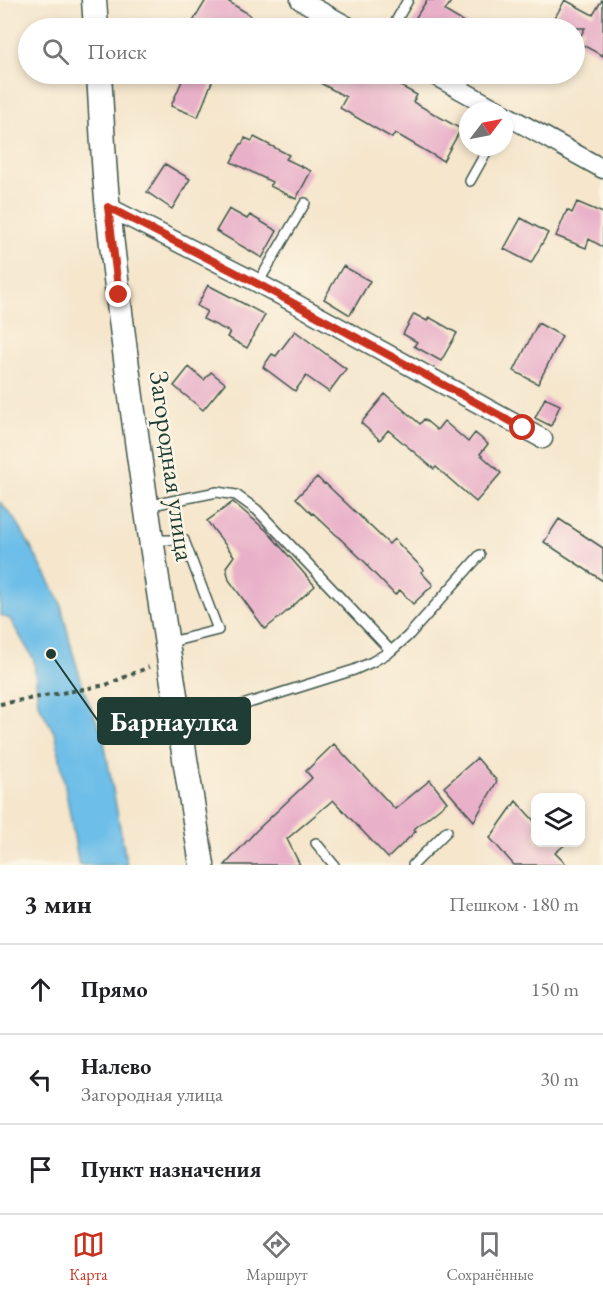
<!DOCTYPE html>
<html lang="ru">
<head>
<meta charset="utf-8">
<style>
	body { margin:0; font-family:"EB Garamond",serif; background:#f6f6f6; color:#202124 }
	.controls { position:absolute; right:18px; bottom:18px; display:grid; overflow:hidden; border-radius:12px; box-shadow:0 3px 9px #0003 }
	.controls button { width:54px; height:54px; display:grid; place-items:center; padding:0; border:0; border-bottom:2px solid #e0e0e0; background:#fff; color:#202124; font:30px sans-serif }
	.compass { position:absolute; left:459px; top:102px; width:54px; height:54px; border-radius:50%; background:#fff; box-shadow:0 3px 9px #0003; rotate:58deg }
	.stop { position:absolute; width:18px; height:18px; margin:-14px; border:4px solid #c8321e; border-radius:50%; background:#fff }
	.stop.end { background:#c8321e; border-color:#fff; box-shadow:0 2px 6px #0008 }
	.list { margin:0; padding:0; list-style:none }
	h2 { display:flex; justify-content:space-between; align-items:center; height:78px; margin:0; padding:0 24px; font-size:26px }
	h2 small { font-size:20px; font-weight:400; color:#757577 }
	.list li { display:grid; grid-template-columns:39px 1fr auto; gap:18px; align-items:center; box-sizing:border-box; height:90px; padding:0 24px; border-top:2px solid #e0e0e0 }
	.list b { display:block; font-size:22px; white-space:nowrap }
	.list p { margin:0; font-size:20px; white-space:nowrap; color:#757577 }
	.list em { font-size:20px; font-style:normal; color:#757577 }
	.icon { flex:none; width:33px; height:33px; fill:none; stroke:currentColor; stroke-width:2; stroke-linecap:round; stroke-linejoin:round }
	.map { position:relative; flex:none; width:603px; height:865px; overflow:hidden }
	.search { position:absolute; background:#fff; box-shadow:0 3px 9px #0003; left:18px; right:18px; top:18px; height:66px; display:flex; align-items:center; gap:15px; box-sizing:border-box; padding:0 21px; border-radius:33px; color:#757577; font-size:22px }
	.sheet { height:348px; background:#fff }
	nav { display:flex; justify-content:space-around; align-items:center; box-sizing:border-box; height:84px; border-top:2px solid #e0e0e0; background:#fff; font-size:16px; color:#757577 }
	nav a { display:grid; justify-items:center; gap:3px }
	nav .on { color:#c8321e }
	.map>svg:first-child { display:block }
</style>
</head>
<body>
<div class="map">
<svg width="603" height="865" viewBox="0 0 603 865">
	<rect width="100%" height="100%" fill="#fcf5e5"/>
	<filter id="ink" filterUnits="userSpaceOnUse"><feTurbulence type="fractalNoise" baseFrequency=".0167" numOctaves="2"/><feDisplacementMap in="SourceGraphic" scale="12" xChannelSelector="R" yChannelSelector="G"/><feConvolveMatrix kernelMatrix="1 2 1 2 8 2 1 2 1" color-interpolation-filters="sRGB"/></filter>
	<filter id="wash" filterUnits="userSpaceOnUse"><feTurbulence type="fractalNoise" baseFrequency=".008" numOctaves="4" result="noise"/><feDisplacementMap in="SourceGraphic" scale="24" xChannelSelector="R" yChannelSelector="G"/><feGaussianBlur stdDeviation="1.35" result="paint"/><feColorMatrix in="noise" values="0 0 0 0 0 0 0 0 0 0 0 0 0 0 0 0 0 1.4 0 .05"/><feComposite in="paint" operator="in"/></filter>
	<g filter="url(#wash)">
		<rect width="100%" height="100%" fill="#f5e6cc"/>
		<path fill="#6dbee8" stroke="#467e8e" stroke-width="1.5" d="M 0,502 L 17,522 L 60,601 L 72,650 L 86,696 L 103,736 L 127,865 L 79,865 L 56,736 L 38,703 L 34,660 L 10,619 L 0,615 Z"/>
		<g id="blocks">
			<path fill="#e9b1c9" d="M 206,0 L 226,0 L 250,15 L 242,28 L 189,28 Z
				M 427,0 L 452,0 L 445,11 L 474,28 L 409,28 Z
				M 565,0 L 593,15 L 602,0 L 603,0 L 603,56 L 577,42 L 585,28 L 549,28 Z
				M 185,74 L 215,74 L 198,117 L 171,106 Z
				M 304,74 L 379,74 L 417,95 L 413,102 L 461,129 L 443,161 L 395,133 L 392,138 L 340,108 L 346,97 Z
				M 254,137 L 289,155 L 286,159 L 311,171 L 296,199 L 270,186 L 272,182 L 231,162 L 241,144 L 242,144 L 245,138 L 252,141 Z
				M 165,164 L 190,179 L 172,209 L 147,192 Z
				M 577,202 L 603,213 L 603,247 L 589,239 L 586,248 L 556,236 L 567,210 L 572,213 Z
				M 229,209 L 247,219 L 250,215 L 277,231 L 262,258 L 216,231 Z
				M 521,218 L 548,233 L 531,263 L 504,249 Z
				M 343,266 L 370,281 L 350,315 L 324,299 Z
				M 208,285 L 265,315 L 247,348 L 227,337 L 230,332 L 203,319 L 207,311 L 197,306 Z
				M 414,314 L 427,321 L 429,317 L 457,333 L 441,361 L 414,346 L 417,342 L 403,334 Z
				M 538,323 L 562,336 L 538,384 L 514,371 Z
				M 295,331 L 346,369 L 329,392 L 306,376 L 295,391 L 263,367 L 272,354 L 276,356 Z
				M 189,367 L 204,380 L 211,372 L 225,383 L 203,410 L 174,386 Z
				M 385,394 L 420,424 L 424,419 L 437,430 L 444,421 L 468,442 L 475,433 L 488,444 L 480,454 L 501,473 L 476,502 L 436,467 L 434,469 L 388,430 L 380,440 L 361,423 Z
				M 545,398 L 560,405 L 551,426 L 535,418 Z
				M 317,477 L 324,484 L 325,483 L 389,544 L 394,539 L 424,570 L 421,572 L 433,585 L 413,604 L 400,590 L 395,595 L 367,566 L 368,565 L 313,513 L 312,514 L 296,498 Z
				M 233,502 L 267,531 L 315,586 L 285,613 L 265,629 L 229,580 L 226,567 L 234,556 L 207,521 Z
				M 559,519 L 603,548 L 603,581 L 544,542 Z
				M 334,744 L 395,809 L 430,780 L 447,802 L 414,829 L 416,831 L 388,858 L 333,800 L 287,839 L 300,865 L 225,865 L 256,831 L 312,778 L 306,771 Z
				M 477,758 L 497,781 L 474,821 L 444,787 Z
				M 516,801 L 536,823 L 536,843 L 567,843 L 555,853 L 567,865 L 514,865 L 490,838 Z"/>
		</g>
	</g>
	<g filter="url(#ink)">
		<use href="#blocks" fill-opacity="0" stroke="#3f564b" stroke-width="1.5"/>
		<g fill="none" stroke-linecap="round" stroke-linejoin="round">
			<defs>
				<path id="lane" d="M 392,28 L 408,0
					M 470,181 L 489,147
					M 258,283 L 305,203
					M 147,506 L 217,492 L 236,495 L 257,510 L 391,651
					M 152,540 L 184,540 L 218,630 L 167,643
					M 182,724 L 354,670 L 372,662 L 391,651 L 408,636 L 480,555
					M 316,843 L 334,865
					M 413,865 L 447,831"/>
				<path id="street" d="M 300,0 L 351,28
					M 432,74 L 499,111
					M 504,114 L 603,169
					M 108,207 L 258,283 L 543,439"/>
				<path id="secondary" d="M 94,0 L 96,28
					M 99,74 C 102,119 103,164 108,209 C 132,429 167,647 202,865"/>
			</defs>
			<use href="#lane" stroke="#3f564b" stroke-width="12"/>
			<use href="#street" stroke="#3f564b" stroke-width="21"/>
			<use href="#secondary" stroke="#3f564b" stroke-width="27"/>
			<path stroke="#3f564b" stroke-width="4" stroke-dasharray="4.5 4.5" stroke-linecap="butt" d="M 0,704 L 106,685 L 149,667"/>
			<use href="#lane" stroke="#fff" stroke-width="9"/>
			<use href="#street" stroke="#fff" stroke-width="18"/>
			<use href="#secondary" stroke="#fff" stroke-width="24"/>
		</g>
	</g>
	<g fill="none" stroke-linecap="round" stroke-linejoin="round" filter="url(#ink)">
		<path stroke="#c8321e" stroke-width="8" d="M 119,295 L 108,207 L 258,284 L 523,428"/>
	</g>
	<g text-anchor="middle" stroke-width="5" stroke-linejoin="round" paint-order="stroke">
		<g font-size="27" fill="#1f3d34" stroke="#fcf5e5">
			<text transform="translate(172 466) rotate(82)" y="9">Загородная улица</text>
		</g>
	</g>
	<path fill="none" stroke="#1f3d34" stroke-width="2" d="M51 654L98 721"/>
	<circle fill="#1f3d34" stroke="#fcf5e5" stroke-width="2" cx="51" cy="654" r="6"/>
	<rect fill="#1f3d34" stroke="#1f3d34" stroke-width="2" x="98" y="698" width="152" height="46" rx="6"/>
	<g font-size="28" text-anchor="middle" font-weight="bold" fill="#fff">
		<text x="174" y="731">Барнаулка</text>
	</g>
</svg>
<div class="controls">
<button><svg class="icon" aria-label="layers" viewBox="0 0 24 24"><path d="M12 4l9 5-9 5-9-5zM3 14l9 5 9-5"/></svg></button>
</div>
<svg class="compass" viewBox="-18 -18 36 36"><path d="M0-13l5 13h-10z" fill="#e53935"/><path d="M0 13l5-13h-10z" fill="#757577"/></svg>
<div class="stop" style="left:523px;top:428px"></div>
<div class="stop end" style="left:119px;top:295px"></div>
<div class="search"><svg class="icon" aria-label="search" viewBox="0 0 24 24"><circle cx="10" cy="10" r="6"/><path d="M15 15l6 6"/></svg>Поиск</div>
</div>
<section class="sheet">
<h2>3 мин<small>Пешком · 180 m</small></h2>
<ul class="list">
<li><svg class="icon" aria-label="ahead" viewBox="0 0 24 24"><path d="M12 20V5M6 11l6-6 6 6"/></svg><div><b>Прямо</b></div><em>150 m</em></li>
<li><svg class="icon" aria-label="left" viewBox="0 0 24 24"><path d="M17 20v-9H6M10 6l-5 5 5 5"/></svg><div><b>Налево</b><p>Загородная улица</p></div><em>30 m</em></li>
<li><svg class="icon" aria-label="arrive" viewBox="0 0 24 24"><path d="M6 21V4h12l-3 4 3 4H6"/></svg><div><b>Пункт назначения</b></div></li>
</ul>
</section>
<nav>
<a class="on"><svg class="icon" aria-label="map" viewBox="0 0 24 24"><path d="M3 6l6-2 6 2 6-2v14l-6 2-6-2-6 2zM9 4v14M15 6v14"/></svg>Карта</a>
<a><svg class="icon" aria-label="directions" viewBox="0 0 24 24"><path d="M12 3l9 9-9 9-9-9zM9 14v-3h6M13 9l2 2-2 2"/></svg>Маршрут</a>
<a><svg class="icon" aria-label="saved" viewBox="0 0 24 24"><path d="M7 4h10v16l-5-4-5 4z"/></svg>Сохранённые</a>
</nav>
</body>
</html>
